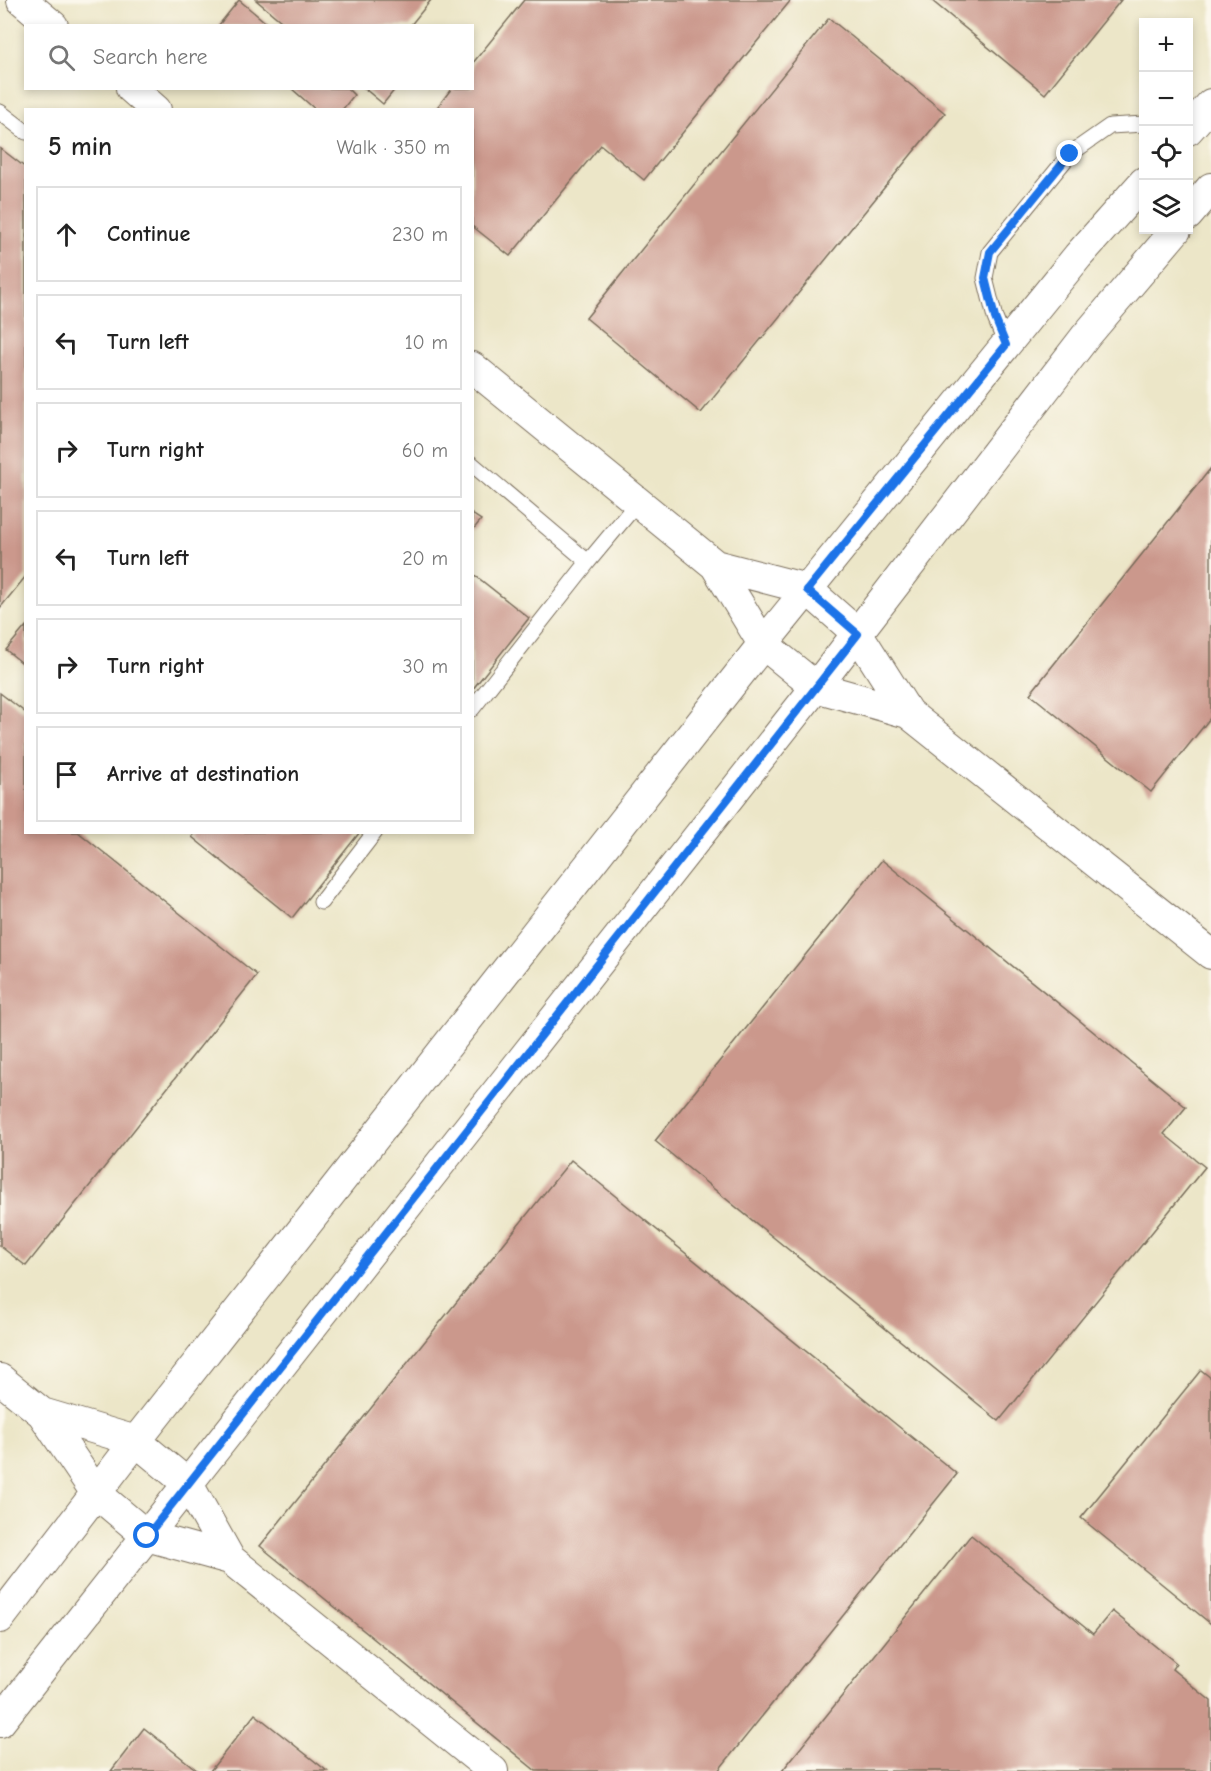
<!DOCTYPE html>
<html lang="en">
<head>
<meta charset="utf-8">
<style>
	body { margin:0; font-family:"Comic Neue",sans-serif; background:#f2f2f2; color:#222 }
	.controls { position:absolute; right:18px; top:18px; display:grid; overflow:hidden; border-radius:0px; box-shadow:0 3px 9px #0003 }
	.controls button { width:54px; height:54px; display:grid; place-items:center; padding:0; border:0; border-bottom:2px solid #e0e0e0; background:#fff; color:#222; font:30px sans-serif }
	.stop { position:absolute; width:18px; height:18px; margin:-14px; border:4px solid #1a73e8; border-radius:50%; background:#fff }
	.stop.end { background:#1a73e8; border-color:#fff; box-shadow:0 2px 6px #0008 }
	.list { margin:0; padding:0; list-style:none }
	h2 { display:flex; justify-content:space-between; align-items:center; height:78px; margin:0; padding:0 24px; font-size:26px }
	h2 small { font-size:20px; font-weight:400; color:#767676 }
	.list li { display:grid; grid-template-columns:39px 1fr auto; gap:18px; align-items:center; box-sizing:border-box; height:96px; margin:0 12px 12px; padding:0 12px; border:2px solid #e0e0e0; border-radius:0px }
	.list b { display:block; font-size:22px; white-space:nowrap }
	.list em { font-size:20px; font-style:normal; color:#767676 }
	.icon { flex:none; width:33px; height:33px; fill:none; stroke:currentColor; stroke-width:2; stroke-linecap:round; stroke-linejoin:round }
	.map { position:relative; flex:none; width:1211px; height:1771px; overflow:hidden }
	.search { position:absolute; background:#fff; box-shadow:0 3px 9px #0003; left:24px; top:24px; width:450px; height:66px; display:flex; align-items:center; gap:15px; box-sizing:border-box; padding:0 21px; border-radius:0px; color:#767676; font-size:22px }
	.panel { position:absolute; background:#fff; box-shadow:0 3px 9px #0003; left:24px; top:108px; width:450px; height:726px; border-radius:0px }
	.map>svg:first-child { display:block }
</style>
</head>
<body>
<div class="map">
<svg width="1211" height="1771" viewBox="0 0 1211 1771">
	<rect width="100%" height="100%" fill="#fbf7ec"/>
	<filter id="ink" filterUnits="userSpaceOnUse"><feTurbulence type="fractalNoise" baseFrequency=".0167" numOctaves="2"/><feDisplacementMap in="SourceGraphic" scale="12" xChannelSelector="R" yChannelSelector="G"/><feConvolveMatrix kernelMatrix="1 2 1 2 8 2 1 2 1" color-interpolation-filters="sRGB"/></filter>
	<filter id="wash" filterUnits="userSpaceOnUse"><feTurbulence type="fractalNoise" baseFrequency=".008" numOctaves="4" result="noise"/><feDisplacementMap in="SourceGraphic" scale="24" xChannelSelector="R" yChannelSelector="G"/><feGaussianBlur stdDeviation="1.35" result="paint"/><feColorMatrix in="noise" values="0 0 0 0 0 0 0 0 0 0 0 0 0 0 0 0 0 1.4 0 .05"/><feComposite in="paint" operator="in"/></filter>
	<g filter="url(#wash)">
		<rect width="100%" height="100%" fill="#ece6c8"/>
		<g id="blocks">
			<path fill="#cb988c" d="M 239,0 L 270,26 L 218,26 Z
				M 256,0 L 431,0 L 410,26 L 287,26 Z
				M 524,0 L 791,0 L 644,180 L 601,145 L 510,256 L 472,226 L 472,110 L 435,110 L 452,88 L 472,88 L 472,64 Z
				M 931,0 L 1121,0 L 1045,94 Z
				M 829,18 L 945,113 L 701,413 L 586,318 Z
				M 291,88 L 347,88 L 354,95 L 342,110 L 316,110 Z
				M 364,88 L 396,88 L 383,104 Z
				M 0,148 L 26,168 L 26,576 L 0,608 Z
				M 1211,468 L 1211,717 L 1151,792 L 1030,694 Z
				M 472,514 L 481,520 L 472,531 Z
				M 472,573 L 529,618 L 472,690 Z
				M 26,626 L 26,666 L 6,650 Z
				M 0,693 L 26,713 L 26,832 L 78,832 L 257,975 L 26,1266 L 0,1246 Z
				M 196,832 L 360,832 L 292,918 L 192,837 Z
				M 882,860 L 1186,1107 L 1164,1134 L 1205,1167 L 999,1421 L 655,1141 Z
				M 571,1160 L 957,1474 L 718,1771 L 536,1771 L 260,1546 Z
				M 1201,1370 L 1211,1378 L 1211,1624 L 1081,1518 Z
				M 971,1535 L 1093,1634 L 1112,1611 L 1176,1663 L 1172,1669 L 1211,1701 L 1211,1771 L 782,1771 Z
				M 255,1714 L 327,1771 L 210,1771 Z
				M 144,1728 L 198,1771 L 111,1771 Z"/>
		</g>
	</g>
	<g filter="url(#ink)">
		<use href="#blocks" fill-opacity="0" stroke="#796c5a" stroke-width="1.5"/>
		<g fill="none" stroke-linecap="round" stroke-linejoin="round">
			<defs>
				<path id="lane" d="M 0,112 L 26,132
					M 1006,345 L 995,318 L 985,278 L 990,252 L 1070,154 L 1110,126 L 1144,124
					M 472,464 L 588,562
					M 472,709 L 588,562 L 638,502
					M 321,902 L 375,832"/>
				<path id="street" d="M 22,0 L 53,26
					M 131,88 L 156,110
					M 1188,130 L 1211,104
					M 1188,215 L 1211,188
					M 472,367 L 715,565 L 763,644 L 816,687 L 908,713
					M 715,565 L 807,589 L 858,634 L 908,713 L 1211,954
					M 0,1379 L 42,1413 L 96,1493 L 147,1536 L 230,1559
					M 42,1413 L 136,1441 L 188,1484 L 230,1559 L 493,1771
					M 0,1618 L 136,1441 L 763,644 L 1078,256 L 1144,182
					M 0,1722 L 816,687 L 1086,336 L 1176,230"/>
			</defs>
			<use href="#lane" stroke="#796c5a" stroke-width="17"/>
			<use href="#street" stroke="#796c5a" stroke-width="32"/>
			<use href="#lane" stroke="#fff" stroke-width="15"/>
			<use href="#street" stroke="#fff" stroke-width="30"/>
		</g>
	</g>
	<g fill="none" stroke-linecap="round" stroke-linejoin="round" filter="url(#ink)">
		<path stroke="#1a73e8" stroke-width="8" d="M 147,1536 L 858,634 L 807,590 L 1006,345 L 995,318 L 985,278 L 990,252 L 1070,154"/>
	</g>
</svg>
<div class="controls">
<button>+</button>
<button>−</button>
<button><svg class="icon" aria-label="locate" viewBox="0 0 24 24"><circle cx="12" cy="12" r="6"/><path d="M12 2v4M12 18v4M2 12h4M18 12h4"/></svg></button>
<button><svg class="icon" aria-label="layers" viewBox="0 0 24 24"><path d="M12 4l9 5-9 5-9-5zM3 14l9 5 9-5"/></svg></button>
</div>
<div class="stop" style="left:147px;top:1536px"></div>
<div class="stop end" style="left:1070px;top:154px"></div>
<div class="search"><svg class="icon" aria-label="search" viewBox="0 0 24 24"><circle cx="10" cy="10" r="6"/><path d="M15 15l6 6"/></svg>Search here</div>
<section class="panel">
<h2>5 min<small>Walk · 350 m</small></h2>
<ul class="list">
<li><svg class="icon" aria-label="ahead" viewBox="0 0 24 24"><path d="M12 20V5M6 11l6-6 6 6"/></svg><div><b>Continue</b></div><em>230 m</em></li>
<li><svg class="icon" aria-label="left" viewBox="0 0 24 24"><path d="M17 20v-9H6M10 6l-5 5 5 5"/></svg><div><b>Turn left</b></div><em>10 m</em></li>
<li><svg class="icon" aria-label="right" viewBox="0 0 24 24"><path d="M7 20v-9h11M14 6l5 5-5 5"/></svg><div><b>Turn right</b></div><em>60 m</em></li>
<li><svg class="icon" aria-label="left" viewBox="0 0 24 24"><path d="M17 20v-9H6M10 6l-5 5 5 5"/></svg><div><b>Turn left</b></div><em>20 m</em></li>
<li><svg class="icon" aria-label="right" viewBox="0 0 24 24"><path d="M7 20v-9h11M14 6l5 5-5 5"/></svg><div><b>Turn right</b></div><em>30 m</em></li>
<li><svg class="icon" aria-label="arrive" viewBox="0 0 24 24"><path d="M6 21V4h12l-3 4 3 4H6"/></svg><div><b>Arrive at destination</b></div></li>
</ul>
</section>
</div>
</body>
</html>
